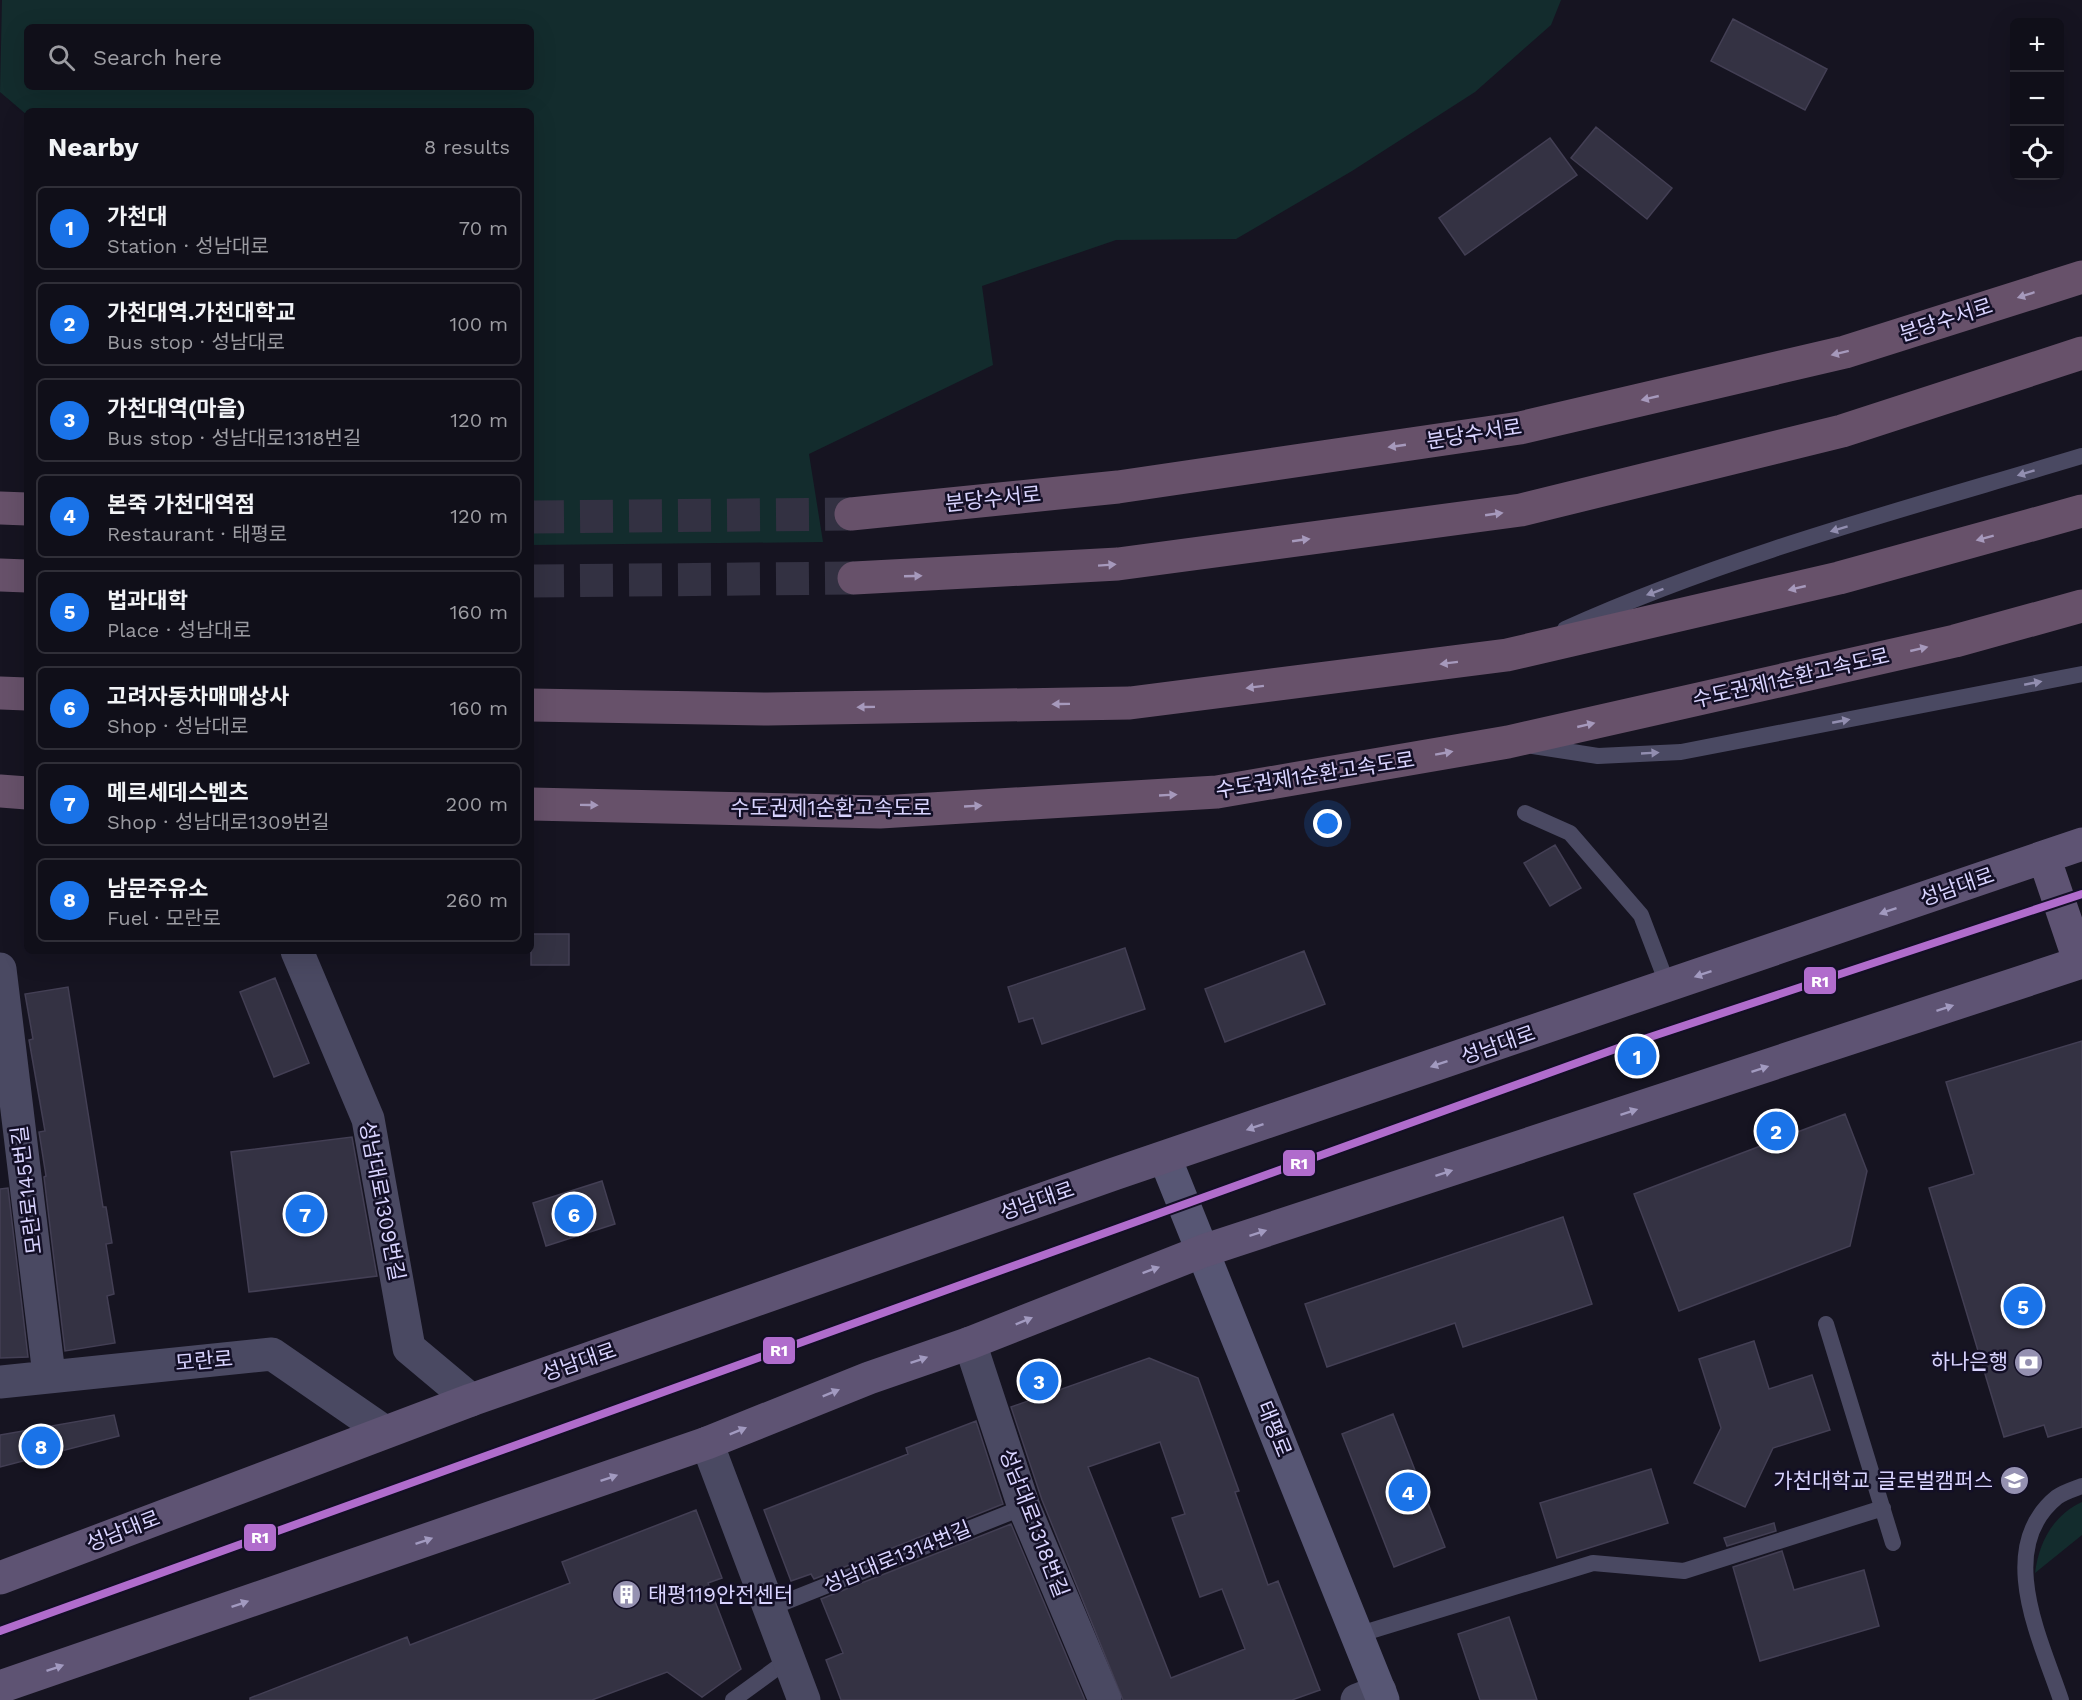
<!DOCTYPE html>
<html lang="en">
<head>
<meta charset="utf-8">
<style>
	body { margin:0; font-family:"Work Sans","Noto Sans KR",sans-serif; background:#1e1d26; color:#f1f3f6 }
	.controls { position:absolute; right:18px; top:18px; display:grid; overflow:hidden; border-radius:9px; box-shadow:0 6px 24px #0002 }
	.controls button { width:54px; height:54px; display:grid; place-items:center; padding:0; border:0; border-bottom:2px solid #302f38; background:#100f19; color:#f1f3f6; font:30px sans-serif }
	.you { position:absolute; left:1328px; top:824px; width:21px; height:21px; margin:-15px; border:4px solid #fff; border-radius:50%; background:#1a73e8; box-shadow:0 0 0 9px #1a73e833 }
	.badge { display:grid; place-items:center; width:39px; height:39px; border-radius:50%; background:#1a73e8; color:#fff; font-size:20px; font-weight:700 }
	.pin { position:absolute; translate:-50% -50%; border:3px solid #fff; box-shadow:0 2px 6px #0006 }
	.list { margin:0; padding:0; list-style:none }
	h2 { display:flex; justify-content:space-between; align-items:center; height:78px; margin:0; padding:0 24px; font-size:26px }
	h2 small { font-size:20px; font-weight:400; color:#9c9ca2 }
	.list li { display:grid; grid-template-columns:39px 1fr auto; gap:18px; align-items:center; box-sizing:border-box; height:84px; margin:0 12px 12px; padding:0 12px; border:2px solid #302f38; border-radius:9px }
	.list b { display:block; font-size:22px; white-space:nowrap }
	.list p { margin:0; font-size:20px; white-space:nowrap; color:#9c9ca2 }
	.list em { font-size:20px; font-style:normal; color:#9c9ca2 }
	.icon { flex:none; width:33px; height:33px; fill:none; stroke:currentColor; stroke-width:2; stroke-linecap:round; stroke-linejoin:round }
	.map { position:relative; flex:none; width:2082px; height:1700px; overflow:hidden }
	.search { position:absolute; background:#100f19; box-shadow:0 6px 24px #0002; left:24px; top:24px; width:510px; height:66px; display:flex; align-items:center; gap:15px; box-sizing:border-box; padding:0 21px; border-radius:9px; color:#9c9ca2; font-size:22px }
	.panel { position:absolute; background:#100f19; box-shadow:0 6px 24px #0002; left:24px; top:108px; width:510px; height:846px; border-radius:9px }
	.map>svg:first-child { display:block }
</style>
</head>
<body>
<div class="map">
<svg width="2082" height="1700" viewBox="0 0 2082 1700">
	<rect width="100%" height="100%" fill="#161421"/>
	<path fill="#132c2d" fill-rule="evenodd" d="M 2,0 L 1561,0 L 1551,25 L 1475,92 L 1352,171 L 1236,239 L 1116,240 L 982,286 L 993,365 L 809,454 L 823,542 L 531,545 L 531,111 L 27,111 L 27,115 L 0,92 ZM 27,27 L 531,27 L 531,87 L 27,87 Z
		M 2082,1502 L 2082,1535 L 2035,1573 C 2039,1543 2052,1516 2082,1502 Z"/>
	<path fill="#343243" stroke="#433f54" stroke-width="1.5" fill-rule="evenodd" d="M 1733,19 L 1827,69 L 1805,110 L 1711,61 Z
		M 1596,127 L 1672,188 L 1647,219 L 1571,158 Z
		M 1550,138 L 1577,175 L 1465,255 L 1439,218 Z
		M 1555,845 L 1581,888 L 1550,906 L 1524,863 Z
		M 531,934 L 569,934 L 569,965 L 531,965 Z
		M 1125,948 L 1145,1009 L 1042,1044 L 1033,1018 L 1019,1022 L 1008,987 Z
		M 1304,951 L 1325,1004 L 1225,1042 L 1205,989 Z
		M 275,978 L 309,1063 L 274,1077 L 240,992 Z
		M 68,987 L 103,1207 L 106,1207 L 112,1243 L 106,1244 L 114,1294 L 107,1296 L 115,1343 L 65,1351 L 44,1177 L 46,1176 L 39,1132 L 45,1131 L 29,1040 L 33,1039 L 25,994 Z
		M 2082,1041 L 2082,1427 L 2048,1437 L 2044,1425 L 2004,1437 L 1929,1188 L 1974,1174 L 1946,1082 Z
		M 1845,1114 L 1867,1171 L 1850,1246 L 1679,1311 L 1634,1194 Z
		M 352,1137 L 377,1276 L 249,1292 L 231,1152 Z
		M 602,1181 L 615,1224 L 546,1246 L 533,1203 Z
		M 8,1188 L 28,1357 L 0,1358 L 0,1189 Z
		M 1563,1217 L 1592,1304 L 1463,1347 L 1455,1323 L 1327,1367 L 1305,1304 Z
		M 1754,1341 L 1769,1389 L 1812,1375 L 1830,1430 L 1773,1448 L 1745,1507 L 1694,1483 L 1721,1428 L 1699,1359 Z
		M 1149,1358 L 1198,1378 L 1239,1491 L 1235,1492 L 1268,1585 L 1278,1581 L 1320,1690 L 1292,1700 L 1123,1700 L 1042,1500 L 1011,1407 ZM 1160,1442 L 1185,1514 L 1172,1518 L 1200,1597 L 1222,1589 L 1245,1649 L 1171,1678 L 1088,1467 Z
		M 1393,1414 L 1445,1547 L 1394,1567 L 1342,1434 Z
		M 114,1415 L 119,1436 L 0,1467 L 0,1435 Z
		M 976,1421 L 1003,1504 L 814,1579 L 811,1574 L 791,1581 L 764,1510 L 908,1454 L 906,1448 Z
		M 1651,1469 L 1668,1523 L 1557,1558 L 1540,1503 Z
		M 696,1510 L 722,1578 L 708,1583 L 741,1669 L 702,1697 L 667,1672 L 592,1700 L 250,1700 L 250,1698 L 407,1637 L 410,1645 L 570,1583 L 562,1562 Z
		M 1774,1523 L 1776,1531 L 1727,1546 L 1724,1538 Z
		M 1011,1524 L 1085,1700 L 841,1700 L 826,1660 L 843,1653 L 821,1599 Z
		M 1782,1551 L 1794,1590 L 1864,1570 L 1879,1626 L 1760,1661 L 1733,1567 Z
		M 1509,1617 L 1537,1700 L 1480,1700 L 1458,1634 Z"/>
	<g fill="none" stroke-linecap="round" stroke-linejoin="round">
		<path stroke="#333142" stroke-width="33" stroke-dasharray="33 16" stroke-linecap="butt" d="M 531,517 L 851,514
			M 531,581 L 854,578"/>
		<path stroke="#4a4962" stroke-width="16" d="M 1565,629 C 1731,554 1909,508 2082,456
			M 1533,746 L 1598,756 L 1681,752 L 2082,674
			M 1525,813 L 1570,833 L 1641,915 L 1668,986
			M 1826,1324 L 1893,1543
			M 770,1608 L 1024,1507
			M 1357,1635 L 1593,1563 L 1684,1571 L 1883,1508
			M 733,1700 L 789,1659
			M 2061,1700 C 2041,1640 1994,1548 2057,1497 C 2064,1492 2074,1489 2082,1486"/>
		<path stroke="#4a4962" stroke-width="33" d="M 297,951 L 368,1119 L 409,1348 L 471,1400
			M 0,969 L 49,1375
			M 970,1343 L 1024,1507 L 1105,1700
			M 0,1382 L 272,1354 L 385,1432
			M 707,1443 L 804,1700
			M 1357,1700 L 1380,1691"/>
		<path stroke="#575674" stroke-width="33" d="M 1165,1158 L 1383,1700"/>
		<path stroke="#5e5373" stroke-width="33" d="M 2044,857 L 2080,963
			M 0,1578 L 471,1400 L 1114,1174 L 2082,844
			M 0,1687 L 707,1443 L 869,1378 L 970,1343 L 1203,1251 L 2082,962"/>
		<path stroke="#67516a" stroke-width="33" d="M 0,508 L 27,509
			M 851,514 L 1118,487 L 1520,428 L 1845,352 L 2082,277
			M 0,575 L 27,576
			M 854,578 L 1118,564 L 1521,510 L 1842,431 L 2082,353
			M 0,693 L 27,694
			M 531,705 L 768,709 L 1130,703 L 1507,655 L 1839,578 L 2082,511
			M 0,791 L 27,793
			M 531,804 L 880,812 L 1217,792 L 1508,742 L 1955,641 L 2082,606"/>
		<defs>
			<path id="rail-1" d="M 0,1631 L 1632,1043 L 2082,894"/>
		</defs>
		<use href="#rail-1" stroke="#130f26" stroke-width="12"/>
		<use href="#rail-1" stroke="#b06ccc" stroke-width="8"/>
	</g>
	<defs><path id="oneway-solid" d="M-6-.8H1V-3.2L6.5 0L1 3.2V.8H-6Z" transform="scale(1.5)"/></defs>
	<g fill="#a699bc">
		<use href="#oneway-solid" transform="translate(2026 295) rotate(162)"/>
		<use href="#oneway-solid" transform="translate(1840 353) rotate(166)"/>
		<use href="#oneway-solid" transform="translate(1650 398) rotate(167)"/>
		<use href="#oneway-solid" transform="translate(1397 446) rotate(172)"/>
		<use href="#oneway-solid" transform="translate(1494 514) rotate(-8)"/>
		<use href="#oneway-solid" transform="translate(1985 538) rotate(165)"/>
		<use href="#oneway-solid" transform="translate(1301 540) rotate(-8)"/>
		<use href="#oneway-solid" transform="translate(1107 565) rotate(-4)"/>
		<use href="#oneway-solid" transform="translate(913 576) rotate(-2)"/>
		<use href="#oneway-solid" transform="translate(1797 588) rotate(167)"/>
		<use href="#oneway-solid" transform="translate(1919 649) rotate(-13)"/>
		<use href="#oneway-solid" transform="translate(1449 663) rotate(173)"/>
		<use href="#oneway-solid" transform="translate(1255 687) rotate(173)"/>
		<use href="#oneway-solid" transform="translate(1061 704) rotate(179)"/>
		<use href="#oneway-solid" transform="translate(866 707) rotate(179)"/>
		<use href="#oneway-solid" transform="translate(1586 725) rotate(-13)"/>
		<use href="#oneway-solid" transform="translate(1444 753) rotate(-10)"/>
		<use href="#oneway-solid" transform="translate(1168 795) rotate(-3)"/>
		<use href="#oneway-solid" transform="translate(589 805) rotate(1)"/>
		<use href="#oneway-solid" transform="translate(973 806) rotate(-3)"/>
	</g>
	<g fill="#928eb0">
		<use href="#oneway-solid" transform="translate(2026 473) rotate(163)"/>
		<use href="#oneway-solid" transform="translate(1839 529) rotate(163)"/>
		<use href="#oneway-solid" transform="translate(1655 592) rotate(160)"/>
		<use href="#oneway-solid" transform="translate(2033 683) rotate(-11)"/>
		<use href="#oneway-solid" transform="translate(1841 721) rotate(-11)"/>
		<use href="#oneway-solid" transform="translate(1650 753) rotate(-3)"/>
	</g>
	<g fill="#a29ac0">
		<use href="#oneway-solid" transform="translate(1888 911) rotate(161)"/>
		<use href="#oneway-solid" transform="translate(1703 974) rotate(161)"/>
		<use href="#oneway-solid" transform="translate(1945 1008) rotate(-18)"/>
		<use href="#oneway-solid" transform="translate(1439 1064) rotate(161)"/>
		<use href="#oneway-solid" transform="translate(1760 1069) rotate(-18)"/>
		<use href="#oneway-solid" transform="translate(1629 1112) rotate(-18)"/>
		<use href="#oneway-solid" transform="translate(1255 1127) rotate(161)"/>
		<use href="#oneway-solid" transform="translate(1444 1173) rotate(-18)"/>
		<use href="#oneway-solid" transform="translate(1258 1233) rotate(-18)"/>
		<use href="#oneway-solid" transform="translate(1151 1270) rotate(-20)"/>
		<use href="#oneway-solid" transform="translate(1024 1321) rotate(-22)"/>
		<use href="#oneway-solid" transform="translate(919 1360) rotate(-19)"/>
		<use href="#oneway-solid" transform="translate(831 1393) rotate(-22)"/>
		<use href="#oneway-solid" transform="translate(738 1431) rotate(-22)"/>
		<use href="#oneway-solid" transform="translate(609 1478) rotate(-19)"/>
		<use href="#oneway-solid" transform="translate(424 1541) rotate(-19)"/>
		<use href="#oneway-solid" transform="translate(240 1604) rotate(-19)"/>
		<use href="#oneway-solid" transform="translate(55 1668) rotate(-19)"/>
	</g>
	<defs>
		<symbol id="bank-disc" viewBox="-11 -11 22 22"><circle r="9.5" fill="#9591b1" stroke="#130f26"/><path d="M-6-4H6V4H-6ZM0-2.3a2.3 2.3 0 1 0 0 4.6a2.3 2.3 0 1 0 0-4.6Z" fill="#fff"/></symbol>
		<symbol id="university-disc" viewBox="-11 -11 22 22"><circle r="9.5" fill="#9591b1" stroke="#130f26"/><path d="M0-5L7-2L0 1L-7-2ZM-4 1L0 2.5L4 1V4Q0 6-4 4Z" fill="#fff"/></symbol>
		<symbol id="building-disc" viewBox="-11 -11 22 22"><circle r="9.5" fill="#9591b1" stroke="#130f26"/><path d="M-4-6H4V6H1V3H-1V6H-4ZM-2.5-4.3h1.7v1.8h-1.7ZM.8-4.3h1.7v1.8H.8ZM-2.5-1h1.7V.8h-1.7ZM.8-1h1.7V.8H.8Z" fill="#fff"/></symbol>
	</defs>
	<g fill-rule="evenodd">
		<use href="#bank-disc" x="2012" y="1346" width="33" height="33"/>
		<use href="#university-disc" x="1998" y="1464" width="33" height="33"/>
		<use href="#building-disc" x="610" y="1578" width="33" height="33"/>
	</g>
	<g text-anchor="middle" stroke-width="5" stroke-linejoin="round" paint-order="stroke">
		<g font-size="21" fill="#d9d4ff" stroke="#130f26">
			<text transform="translate(1946 320) rotate(-18)" y="7">분당수서로</text>
			<text transform="translate(1474 434) rotate(-9)" y="7">분당수서로</text>
			<text transform="translate(993 499) rotate(-6)" y="7">분당수서로</text>
			<text transform="translate(1791 678) rotate(-13)" y="7">수도권제1순환고속도로</text>
			<text transform="translate(1315 775) rotate(-9)" y="7">수도권제1순환고속도로</text>
			<text x="831" y="815">수도권제1순환고속도로</text>
			<text transform="translate(1957 887) rotate(-19)" y="7">성남대로</text>
			<text transform="translate(1498 1045) rotate(-19)" y="7">성남대로</text>
			<text transform="translate(27 1190) rotate(-97)" y="7">모란로145번길</text>
			<text transform="translate(382 1201) rotate(79)" y="7">성남대로1309번길</text>
			<text transform="translate(1037 1201) rotate(-19)" y="7">성남대로</text>
			<text transform="translate(204 1361) rotate(-5)" y="7">모란로</text>
			<text transform="translate(579 1362) rotate(-19)" y="7">성남대로</text>
			<text transform="translate(1274 1429) rotate(68)" y="7">태평로</text>
			<text transform="translate(1034 1523) rotate(69)" y="7">성남대로1318번길</text>
			<text transform="translate(123 1531) rotate(-21)" y="7">성남대로</text>
			<text transform="translate(897 1557) rotate(-22)" y="7">성남대로1314번길</text>
		</g>
		<g font-size="21" fill="#d9d4ff" stroke="#130f26" text-anchor="end">
			<text x="2008" y="1369">하나은행</text>
			<text x="1993" y="1488">가천대학교 글로벌캠퍼스</text>
			<text x="648" y="1602" text-anchor="start">태평119안전센터</text>
		</g>
	</g>
	<g stroke="#130f26" stroke-width="2">
		<rect x="1803" y="966" width="34" height="29" rx="6" fill="#b06ccc"/>
		<rect x="1282" y="1149" width="34" height="28" rx="6" fill="#b06ccc"/>
		<rect x="762" y="1336" width="34" height="29" rx="6" fill="#b06ccc"/>
		<rect x="243" y="1523" width="34" height="29" rx="6" fill="#b06ccc"/>
	</g>
	<g font-size="16" text-anchor="middle" font-weight="bold" fill="#fff">
		<text x="1820" y="987">R1</text>
		<text x="1299" y="1169">R1</text>
		<text x="779" y="1356">R1</text>
		<text x="260" y="1543">R1</text>
	</g>
</svg>
<div class="controls">
<button>+</button>
<button>−</button>
<button><svg class="icon" aria-label="locate" viewBox="0 0 24 24"><circle cx="12" cy="12" r="6"/><path d="M12 2v4M12 18v4M2 12h4M18 12h4"/></svg></button>
</div>
<div class="you"></div>
<div class="pin badge" style="left:1637px;top:1056px">1</div>
<div class="pin badge" style="left:1776px;top:1131px">2</div>
<div class="pin badge" style="left:1039px;top:1381px">3</div>
<div class="pin badge" style="left:1408px;top:1492px">4</div>
<div class="pin badge" style="left:2023px;top:1306px">5</div>
<div class="pin badge" style="left:574px;top:1214px">6</div>
<div class="pin badge" style="left:305px;top:1214px">7</div>
<div class="pin badge" style="left:41px;top:1446px">8</div>
<div class="search"><svg class="icon" aria-label="search" viewBox="0 0 24 24"><circle cx="10" cy="10" r="6"/><path d="M15 15l6 6"/></svg>Search here</div>
<section class="panel">
<h2>Nearby<small>8 results</small></h2>
<ul class="list">
<li><span class="badge">1</span><div><b>가천대</b><p>Station · 성남대로</p></div><em>70 m</em></li>
<li><span class="badge">2</span><div><b>가천대역.가천대학교</b><p>Bus stop · 성남대로</p></div><em>100 m</em></li>
<li><span class="badge">3</span><div><b>가천대역(마을)</b><p>Bus stop · 성남대로1318번길</p></div><em>120 m</em></li>
<li><span class="badge">4</span><div><b>본죽 가천대역점</b><p>Restaurant · 태평로</p></div><em>120 m</em></li>
<li><span class="badge">5</span><div><b>법과대학</b><p>Place · 성남대로</p></div><em>160 m</em></li>
<li><span class="badge">6</span><div><b>고려자동차매매상사</b><p>Shop · 성남대로</p></div><em>160 m</em></li>
<li><span class="badge">7</span><div><b>메르세데스벤츠</b><p>Shop · 성남대로1309번길</p></div><em>200 m</em></li>
<li><span class="badge">8</span><div><b>남문주유소</b><p>Fuel · 모란로</p></div><em>260 m</em></li>
</ul>
</section>
</div>
</body>
</html>
